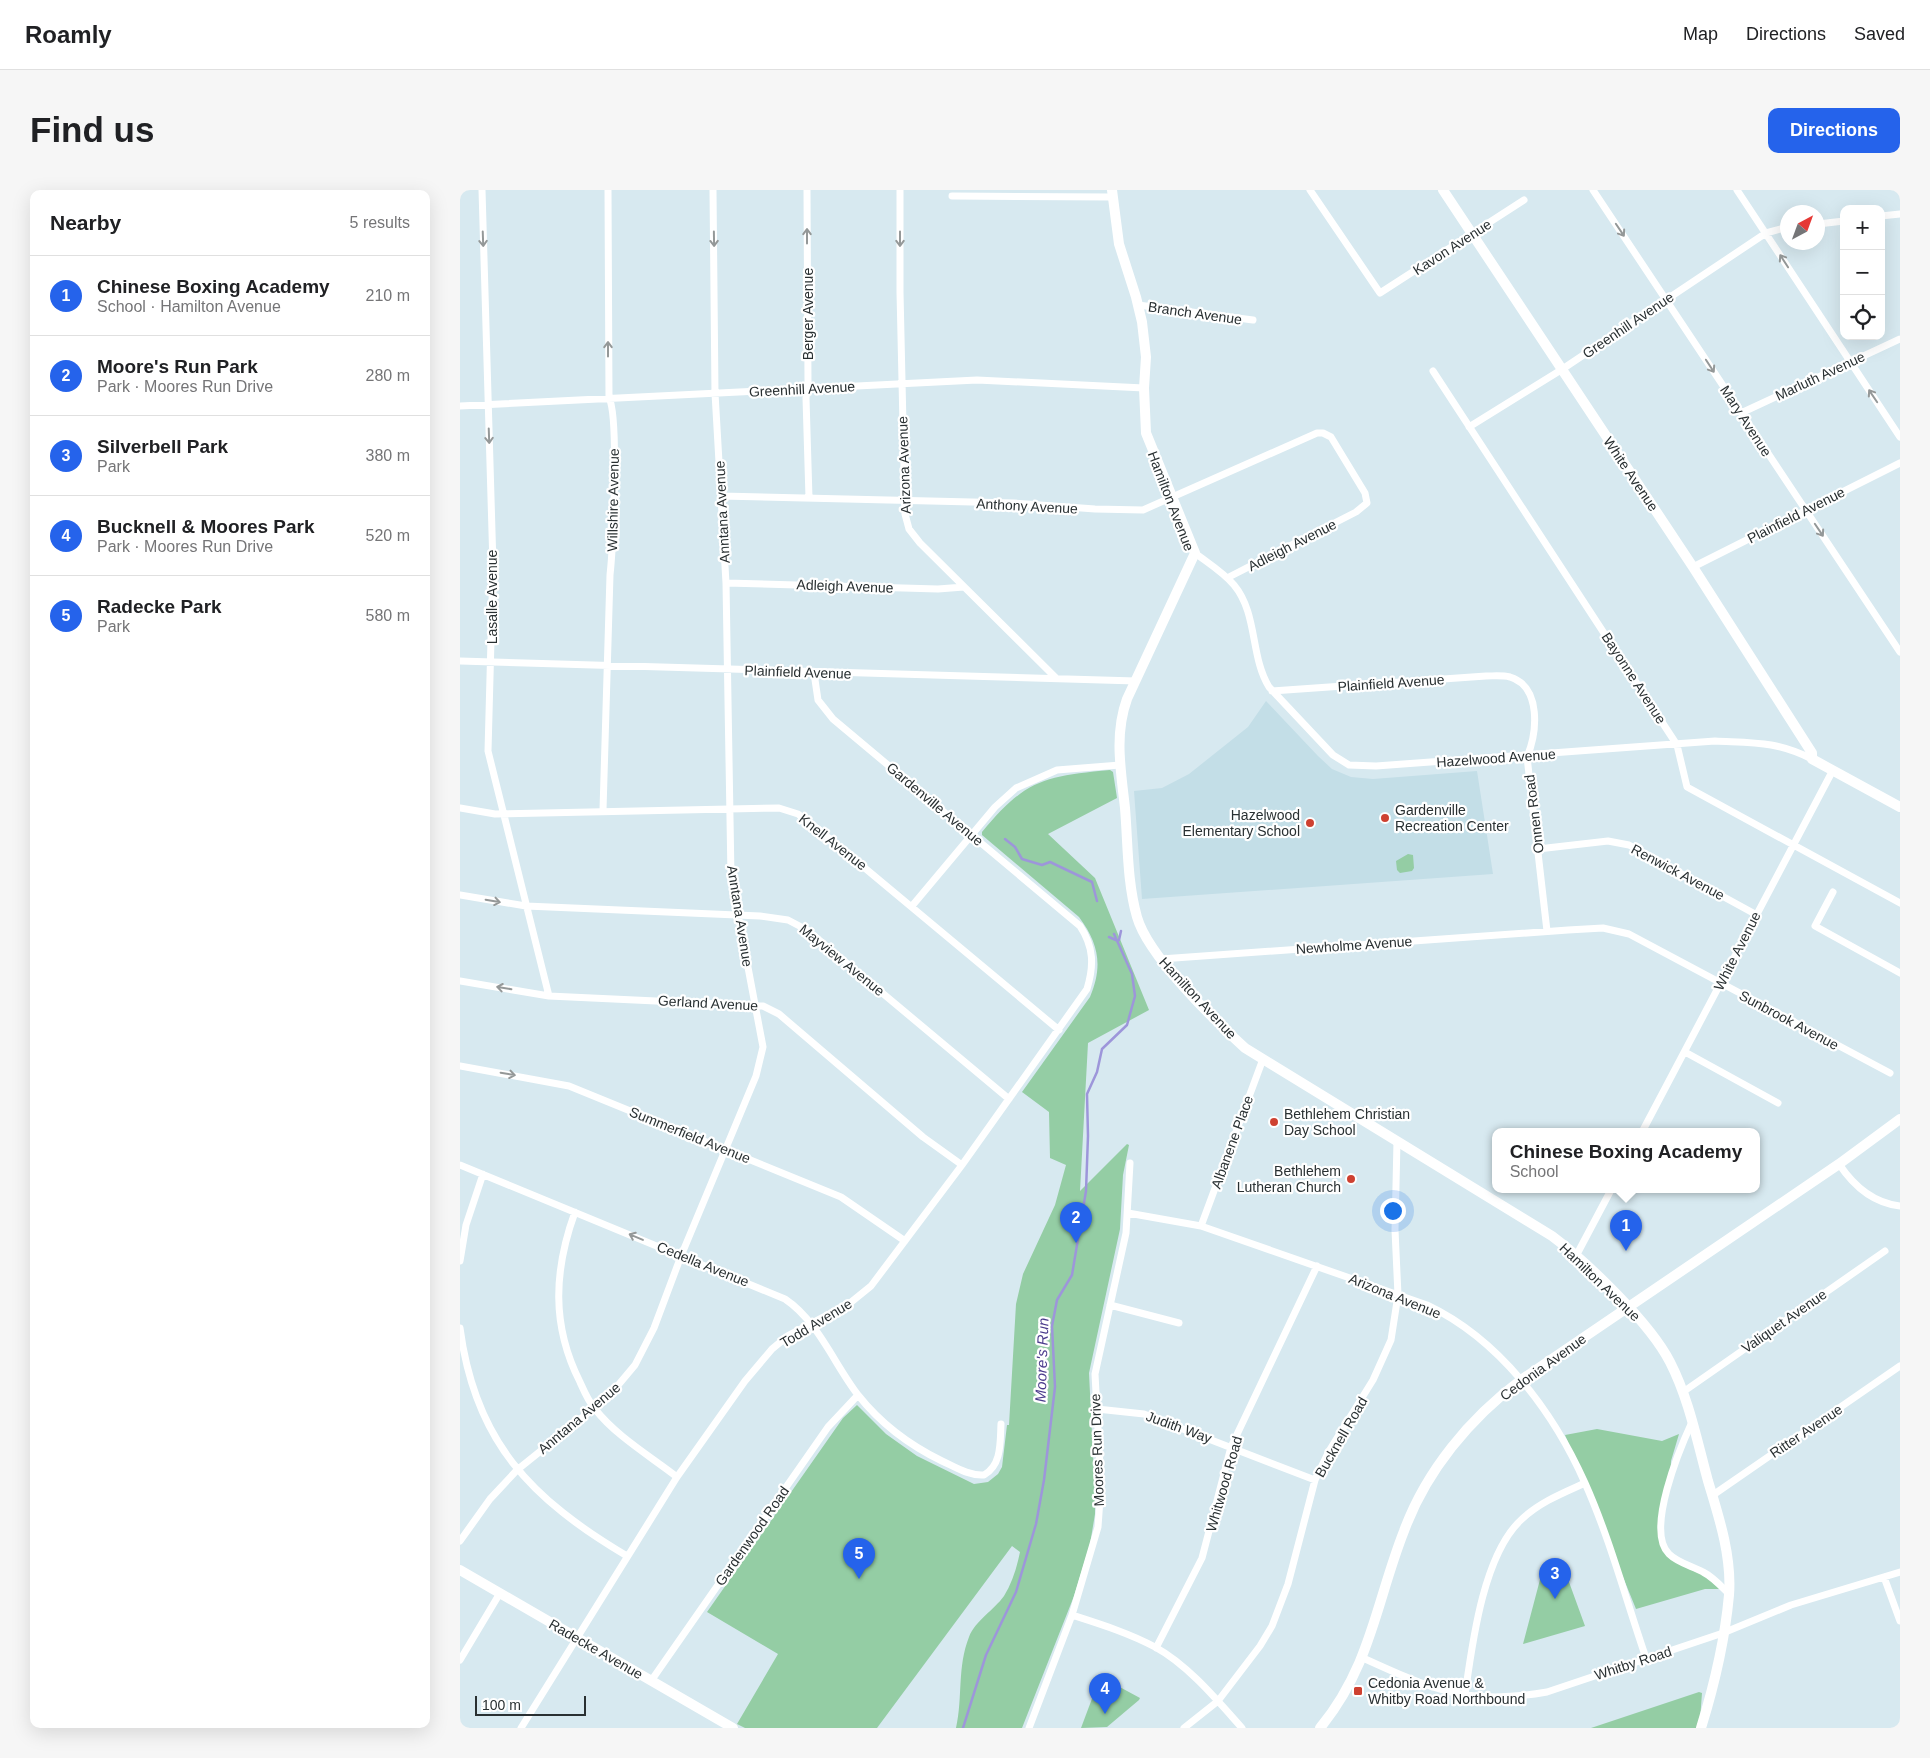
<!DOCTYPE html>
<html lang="en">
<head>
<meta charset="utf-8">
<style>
	body { margin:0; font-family:Arial,sans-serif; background:#f6f6f6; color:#202124 }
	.controls { position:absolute; right:15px; top:15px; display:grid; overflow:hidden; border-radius:10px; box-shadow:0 5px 20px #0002 }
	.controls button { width:45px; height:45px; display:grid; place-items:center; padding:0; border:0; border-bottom:1px solid #e0e0e0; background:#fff; color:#202124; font:25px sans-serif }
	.compass { position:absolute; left:1320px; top:15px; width:45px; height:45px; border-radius:50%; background:#fff; box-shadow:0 5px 20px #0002; rotate:41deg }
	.scale { position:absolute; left:15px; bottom:12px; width:111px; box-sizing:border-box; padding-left:5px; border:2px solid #293032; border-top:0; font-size:14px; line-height:18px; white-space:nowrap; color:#293032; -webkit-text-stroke:4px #fff; paint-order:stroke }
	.you { position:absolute; left:932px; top:1020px; width:18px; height:18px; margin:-12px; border:4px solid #fff; border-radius:50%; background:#1a73e8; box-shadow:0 0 0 8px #1a73e833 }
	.badge { display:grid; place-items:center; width:32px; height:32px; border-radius:50%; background:#2563eb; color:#fff; font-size:16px; font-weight:700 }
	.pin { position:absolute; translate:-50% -41px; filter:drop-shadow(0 1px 2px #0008) }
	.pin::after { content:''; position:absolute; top:26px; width:18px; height:15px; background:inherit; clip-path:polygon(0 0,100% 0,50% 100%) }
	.popup { position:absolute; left:1032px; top:938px; width:268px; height:65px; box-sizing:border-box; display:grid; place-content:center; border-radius:10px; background:#fff; filter:drop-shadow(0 1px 4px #0005); font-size:16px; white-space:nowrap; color:#757577 }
	.popup b { font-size:19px; color:#202124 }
	.popup::after { content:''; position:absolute; left:50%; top:100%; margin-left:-10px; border:10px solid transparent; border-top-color:#fff }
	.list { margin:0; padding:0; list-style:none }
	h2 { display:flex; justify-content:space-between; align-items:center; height:65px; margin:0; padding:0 20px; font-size:21px }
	h2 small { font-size:16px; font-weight:400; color:#757577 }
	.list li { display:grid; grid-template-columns:32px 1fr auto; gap:15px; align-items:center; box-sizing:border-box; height:80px; padding:0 20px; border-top:1px solid #e0e0e0 }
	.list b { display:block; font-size:19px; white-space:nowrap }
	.list p { margin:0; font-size:16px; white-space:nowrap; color:#757577 }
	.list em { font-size:16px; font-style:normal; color:#757577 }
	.icon { flex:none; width:28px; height:28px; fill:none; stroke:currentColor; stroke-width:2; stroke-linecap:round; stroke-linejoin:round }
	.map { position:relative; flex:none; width:1440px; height:1538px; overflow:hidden; border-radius:10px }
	header { display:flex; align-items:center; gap:30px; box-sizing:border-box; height:70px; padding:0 25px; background:#fff; border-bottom:1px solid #e0e0e0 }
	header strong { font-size:24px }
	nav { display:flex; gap:28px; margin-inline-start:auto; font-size:18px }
	.intro { display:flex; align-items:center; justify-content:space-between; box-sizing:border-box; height:120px; padding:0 30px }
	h1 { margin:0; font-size:35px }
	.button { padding:12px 22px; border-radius:10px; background:#2563eb; color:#fff; font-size:18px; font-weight:700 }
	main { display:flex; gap:30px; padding:0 30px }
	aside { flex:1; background:#fff; border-radius:10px; box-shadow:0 5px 20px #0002 }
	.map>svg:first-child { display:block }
</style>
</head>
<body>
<header>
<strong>Roamly</strong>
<nav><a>Map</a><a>Directions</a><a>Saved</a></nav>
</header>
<div class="intro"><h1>Find us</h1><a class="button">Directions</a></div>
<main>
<aside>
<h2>Nearby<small>5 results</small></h2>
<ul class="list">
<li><span class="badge">1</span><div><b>Chinese Boxing Academy</b><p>School · Hamilton Avenue</p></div><em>210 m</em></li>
<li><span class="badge">2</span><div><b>Moore's Run Park</b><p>Park · Moores Run Drive</p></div><em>280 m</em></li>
<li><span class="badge">3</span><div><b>Silverbell Park</b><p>Park</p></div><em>380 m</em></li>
<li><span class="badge">4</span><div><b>Bucknell &amp; Moores Park</b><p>Park · Moores Run Drive</p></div><em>520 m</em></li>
<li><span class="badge">5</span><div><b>Radecke Park</b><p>Park</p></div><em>580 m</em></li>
</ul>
</aside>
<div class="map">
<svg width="1440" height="1538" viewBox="0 0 1440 1538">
	<rect width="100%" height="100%" fill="#d7e9f0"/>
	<path fill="#c3dee7" d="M 806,511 L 858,566 L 872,579 L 891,587 L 913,589 L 1017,581 L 1033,684 L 682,709 L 674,601 L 702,598 L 729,584 L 788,537 Z"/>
	<path fill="#94cda4" d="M 650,580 L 653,582 L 657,608 L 588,644 L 635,688 L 689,820 L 628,853 L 620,1001 L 667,954 L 669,955 L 663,985 L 660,1039 L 629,1183 L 635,1305 L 635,1324 L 630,1354 L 614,1406 L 562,1538 L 496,1538 C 503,1507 497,1477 509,1447 C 515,1431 534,1420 544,1406 C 552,1393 557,1377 560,1362 L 552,1356 L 417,1538 L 285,1538 L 277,1534 L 318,1464 L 247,1422 L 383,1228 L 397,1215 L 426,1244 L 457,1266 L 514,1294 L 528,1292 L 538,1284 L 542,1277 L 547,1235 L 549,1235 L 556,1114 L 563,1084 L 595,1015 L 606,975 L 590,968 L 589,922 L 562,902 L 630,807 C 643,776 639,754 619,727 L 522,645 L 522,642 C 565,590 584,586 650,580 Z
		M 948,664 L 953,665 L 954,678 L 952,681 L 940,683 L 937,680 L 936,671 Z
		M 1137,1239 L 1202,1251 L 1219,1244 L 1211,1271 L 1210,1298 L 1199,1346 L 1217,1373 L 1245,1386 L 1260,1399 L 1245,1399 L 1176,1419 L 1105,1245 Z
		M 1101,1370 L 1125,1436 L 1063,1454 L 1082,1382 Z
		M 643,1488 L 680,1508 L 679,1510 L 647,1537 L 621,1538 L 639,1490 Z
		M 1239,1502 L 1242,1503 L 1240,1530 L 1237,1538 L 1131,1538 Z"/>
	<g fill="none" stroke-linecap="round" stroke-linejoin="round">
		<path stroke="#9d96da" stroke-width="2.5" d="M 545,649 L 555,657 L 562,669 L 582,675 L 590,672 L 632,692 L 637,711
			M 649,747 L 658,751
			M 659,750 L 661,741
			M 503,1538 L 526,1465 L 556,1402 L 576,1334 L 584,1290 L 595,1197 L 592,1136 L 597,1110 L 612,1085 L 626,1001 L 628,946 L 627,904 L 637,882 L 642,859 L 667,835 L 675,806 L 672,784 L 654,744"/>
		<path stroke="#fff" stroke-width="7" d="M 22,0 L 33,376 L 28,561 L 89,806
			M 347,0 L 348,193 L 346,208 L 349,308
			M 440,0 L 440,102 L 445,324 L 449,339 L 460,353 L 596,488
			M 850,0 L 920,103 L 1064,10
			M 1133,0 L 1440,462
			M 1277,0 L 1440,247
			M 492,6 L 651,7
			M 1421,26 L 1440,24
			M 1358,34 L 1384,31
			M 678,115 L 793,130
			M 973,181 L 1217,555 L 1227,597 L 1440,713
			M 0,216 L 517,190 L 684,198
			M 1281,223 L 1440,149
			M 1009,237 L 1101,180 L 1306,43 L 1328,37
			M 261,306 L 554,313 L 635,319 L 683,320 L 857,243 L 863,243 L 871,247 L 905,303 L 907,313 L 896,322 L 767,388
			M 735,363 C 748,373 763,382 774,395 C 798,424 790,466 809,497 L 873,565 L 889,575 L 916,576 L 1255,551 C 1294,553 1316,551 1352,569
			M 1233,377 L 1440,273
			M 266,393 L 478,399 L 504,397
			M 0,471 L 676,491
			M 812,501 L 1026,486 C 1034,486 1042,485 1050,487 C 1082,497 1077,543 1067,567 L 1087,741
			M 0,618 L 35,624 L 319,618 L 338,624 L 358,639 L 599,840
			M 143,620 L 150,385 C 153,357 159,226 149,208 L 148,0
			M 1078,659 L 1148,651 L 1169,655 L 1295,724
			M 1373,702 L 1355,736 L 1440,783
			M 0,705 L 66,716 L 300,726 L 328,730 L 347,740 L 549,909
			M 452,716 L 535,617 L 556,598 L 597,580 L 660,575
			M 701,769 L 1108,740 L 1143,738 L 1169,744 L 1430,883
			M 0,791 L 89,806 L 303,816 L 319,824 L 463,947 L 502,975
			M 1225,862 L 1318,913
			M 0,876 L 109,896 L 381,1007 L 445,1051
			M 1182,942 L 1373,580
			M 1379,974 C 1393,995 1413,1013 1440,1016
			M 0,975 L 325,1109 C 358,1131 374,1174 398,1205 C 421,1234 449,1255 482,1271 C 495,1277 509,1286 524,1285 C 542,1275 540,1252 541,1234
			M 115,1022 C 94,1080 91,1135 120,1192 C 124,1201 128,1211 135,1219 C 156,1246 190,1266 217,1287
			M 668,1023 L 741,1036 L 967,1115 C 1039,1149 1093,1221 1125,1293 C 1150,1349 1166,1410 1186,1468
			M 741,1036 L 803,869
			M 1116,1066 L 1151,1000
			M 0,1071 L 6,1035 L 23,984
			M 650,1115 L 719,1133
			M 0,1138 C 15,1252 71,1309 167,1366
			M 1223,1202 L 1425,1061
			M 637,1219 L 684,1224 L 855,1290
			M 1232,1232 C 1220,1258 1185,1341 1209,1364 C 1218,1373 1232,1376 1243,1382 C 1253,1387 1261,1396 1269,1404
			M 1253,1305 L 1440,1176
			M 0,1351 L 30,1309 L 57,1280 L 149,1206 L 175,1175 L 194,1138 L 221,1066 L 296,886 L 303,857 L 271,687 L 266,393 L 255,203 L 253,0
			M 1424,1387 L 1440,1431
			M 612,1425 C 640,1434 669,1443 695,1457 C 728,1475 757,1510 782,1538
			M 696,1458 L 742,1368 L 771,1257 L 857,1076
			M 903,1468 C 973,1500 1009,1516 1087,1502 L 1263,1443 L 1331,1415 L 1440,1382
			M 0,1470 L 40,1403
			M 191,1491 L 368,1237 L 398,1205
			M 1005,1505 C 1012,1455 1023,1364 1062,1329 C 1080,1312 1103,1303 1125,1293
			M 61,1538 L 217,1287 L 285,1191 L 312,1159 L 329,1145 L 390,1113 L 411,1096 L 502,975 L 627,799 C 634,776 634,757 620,736 L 373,529 L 358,510 L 354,483
			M 569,1538 L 612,1425 L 638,1337 L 641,1295 L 635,1184 L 666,1043 L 670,973
			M 724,1538 L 758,1511 L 800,1456 L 812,1436 L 828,1394 L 855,1290 L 869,1261 L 913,1190 L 931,1150 L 938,1105 L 935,1040 L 937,951"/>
		<path stroke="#fff" stroke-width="10" d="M 652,0 L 659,54 L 676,107 L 682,132 L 686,167 L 684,198 L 686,243 L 735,363 L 667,509 C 654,545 661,581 665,618 C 668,654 667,692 677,727 C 688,766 754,830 785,858 L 1092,1046 C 1128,1073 1190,1133 1210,1172 C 1229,1209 1237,1251 1248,1291 C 1259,1327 1272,1367 1269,1405 C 1265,1449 1254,1496 1241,1538
			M 983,0 L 1233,377 L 1352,563 L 1352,569 L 1440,617
			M 0,1380 L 273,1538
			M 860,1538 C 911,1476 916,1412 944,1341 C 966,1281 1010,1228 1061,1190 L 1379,974 L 1440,929"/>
	</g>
	<defs><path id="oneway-shaft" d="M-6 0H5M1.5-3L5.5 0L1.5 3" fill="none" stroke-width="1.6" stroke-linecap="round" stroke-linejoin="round" transform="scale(1.25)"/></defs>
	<g stroke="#949898">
		<use href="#oneway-shaft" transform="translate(1160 40) rotate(56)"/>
		<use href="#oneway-shaft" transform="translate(347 46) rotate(-90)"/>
		<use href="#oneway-shaft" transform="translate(23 49) rotate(88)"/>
		<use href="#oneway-shaft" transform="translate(254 49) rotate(89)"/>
		<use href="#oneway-shaft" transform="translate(440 49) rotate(90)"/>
		<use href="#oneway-shaft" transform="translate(1324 71) rotate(-123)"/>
		<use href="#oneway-shaft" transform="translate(148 159) rotate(-90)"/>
		<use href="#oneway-shaft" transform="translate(1250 176) rotate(57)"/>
		<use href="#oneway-shaft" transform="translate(1413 206) rotate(-124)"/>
		<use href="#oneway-shaft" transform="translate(29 246) rotate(88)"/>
		<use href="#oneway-shaft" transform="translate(1359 340) rotate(56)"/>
		<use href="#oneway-shaft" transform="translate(33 711) rotate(10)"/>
		<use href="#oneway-shaft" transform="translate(44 798) rotate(-171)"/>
		<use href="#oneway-shaft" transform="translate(48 884) rotate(10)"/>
		<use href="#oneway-shaft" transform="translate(176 1047) rotate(-157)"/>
	</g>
	<g fill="#ce4131" stroke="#fff" stroke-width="2">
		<circle cx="925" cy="628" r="5"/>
		<circle cx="850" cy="633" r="5"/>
		<circle cx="814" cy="932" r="5"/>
		<circle cx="891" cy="989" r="5"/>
		<rect x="893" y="1496" width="10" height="10" rx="2.5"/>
	</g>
	<g text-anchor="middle" stroke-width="4.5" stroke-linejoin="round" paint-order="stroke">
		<g font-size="14" fill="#293032" stroke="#fff">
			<text transform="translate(992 57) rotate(-33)" y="5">Kavon Avenue</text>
			<text transform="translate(735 123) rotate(8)" y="5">Branch Avenue</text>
			<text transform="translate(348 124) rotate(-90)" y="5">Berger Avenue</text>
			<text transform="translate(1168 135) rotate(-34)" y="5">Greenhill Avenue</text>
			<text transform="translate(1360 186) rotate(-25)" y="5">Marluth Avenue</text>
			<text transform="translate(342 199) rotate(-3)" y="5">Greenhill Avenue</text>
			<text transform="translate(1286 231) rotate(57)" y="5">Mary Avenue</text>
			<text transform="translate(444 275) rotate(-92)" y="5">Arizona Avenue</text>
			<text transform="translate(1171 284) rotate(56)" y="5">White Avenue</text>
			<text transform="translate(153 310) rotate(-89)" y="5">Willshire Avenue</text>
			<text transform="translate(711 311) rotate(69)" y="5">Hamilton Avenue</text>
			<text transform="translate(567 316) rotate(3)" y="5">Anthony Avenue</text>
			<text transform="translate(262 322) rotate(-93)" y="5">Anntana Avenue</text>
			<text transform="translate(1336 325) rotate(-27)" y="5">Plainfield Avenue</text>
			<text transform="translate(832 355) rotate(-27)" y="5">Adleigh Avenue</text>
			<text transform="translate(385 396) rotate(2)" y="5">Adleigh Avenue</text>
			<text transform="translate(32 407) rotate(-90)" y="5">Lasalle Avenue</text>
			<text transform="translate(338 482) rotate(2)" y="5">Plainfield Avenue</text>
			<text transform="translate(1174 488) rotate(57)" y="5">Bayonne Avenue</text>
			<text transform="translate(931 493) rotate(-4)" y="5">Plainfield Avenue</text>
			<text transform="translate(1036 568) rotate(-4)" y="5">Hazelwood Avenue</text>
			<text transform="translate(475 614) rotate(40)" y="5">Gardenville Avenue</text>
			<text transform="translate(1074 624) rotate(-97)" y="5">Onnen Road</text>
			<text transform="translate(373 652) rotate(38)" y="5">Knell Avenue</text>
			<text transform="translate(1218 682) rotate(28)" y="5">Renwick Avenue</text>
			<text transform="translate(280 726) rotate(81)" y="5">Anntana Avenue</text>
			<text transform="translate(894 755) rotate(-4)" y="5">Newholme Avenue</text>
			<text transform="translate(1277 761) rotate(-63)" y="5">White Avenue</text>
			<text transform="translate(382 770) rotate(39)" y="5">Mayview Avenue</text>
			<text transform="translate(738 808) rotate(47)" y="5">Hamilton Avenue</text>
			<text transform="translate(248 813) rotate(3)" y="5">Gerland Avenue</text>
			<text transform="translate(1329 830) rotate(28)" y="5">Sunbrook Avenue</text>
			<text transform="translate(230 945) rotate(22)" y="5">Summerfield Avenue</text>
			<text transform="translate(772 952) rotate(-70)" y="5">Albanene Place</text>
			<text transform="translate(243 1074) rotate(22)" y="5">Cedella Avenue</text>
			<text transform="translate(1140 1092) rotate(44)" y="5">Hamilton Avenue</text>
			<text transform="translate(935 1106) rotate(22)" y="5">Arizona Avenue</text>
			<text transform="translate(1324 1131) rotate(-35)" y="5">Valiquet Avenue</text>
			<text transform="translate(356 1133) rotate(-31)" y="5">Todd Avenue</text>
			<text transform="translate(1083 1177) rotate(-36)" y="5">Cedonia Avenue</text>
			<text transform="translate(119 1228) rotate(-40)" y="5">Anntana Avenue</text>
			<text transform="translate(719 1237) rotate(20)" y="5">Judith Way</text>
			<text transform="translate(1346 1241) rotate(-34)" y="5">Ritter Avenue</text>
			<text transform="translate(881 1247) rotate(-60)" y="5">Bucknell Road</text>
			<text transform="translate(637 1260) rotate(-92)" y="5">Moores Run Drive</text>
			<text transform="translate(764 1294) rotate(-74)" y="5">Whitwood Road</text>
			<text transform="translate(292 1346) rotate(-55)" y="5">Gardenwood Road</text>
			<text transform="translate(136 1459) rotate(30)" y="5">Radecke Avenue</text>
			<text transform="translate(1173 1473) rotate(-18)" y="5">Whitby Road</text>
		</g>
		<g font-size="14" fill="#293032" stroke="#fff" text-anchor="start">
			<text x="935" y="625">Gardenville<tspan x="935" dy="16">Recreation Center</tspan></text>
			<text x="840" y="630" text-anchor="end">Hazelwood<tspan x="840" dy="16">Elementary School</tspan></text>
			<text x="824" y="929">Bethlehem Christian<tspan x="824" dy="16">Day School</tspan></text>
			<text x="881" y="986" text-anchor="end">Bethlehem<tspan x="881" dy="16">Lutheran Church</tspan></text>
			<text x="908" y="1498">Cedonia Avenue &amp;<tspan x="908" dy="16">Whitby Road Northbound</tspan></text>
		</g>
		<g font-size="15" font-style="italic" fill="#4c3c8d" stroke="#fff">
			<text transform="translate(582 1170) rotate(-88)" y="5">Moore's Run</text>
		</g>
	</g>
</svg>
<div class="controls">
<button>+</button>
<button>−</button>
<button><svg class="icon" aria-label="locate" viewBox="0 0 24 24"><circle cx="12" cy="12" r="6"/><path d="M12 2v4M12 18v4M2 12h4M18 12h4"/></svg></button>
</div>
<svg class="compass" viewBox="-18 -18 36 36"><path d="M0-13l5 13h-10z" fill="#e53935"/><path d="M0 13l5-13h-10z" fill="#757577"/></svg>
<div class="scale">100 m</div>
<div class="you"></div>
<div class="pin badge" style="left:1166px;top:1061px">1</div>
<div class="popup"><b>Chinese Boxing Academy</b>School</div>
<div class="pin badge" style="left:616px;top:1053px">2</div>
<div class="pin badge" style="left:1095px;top:1409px">3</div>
<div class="pin badge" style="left:645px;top:1524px">4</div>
<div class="pin badge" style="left:399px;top:1389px">5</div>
</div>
</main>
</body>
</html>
